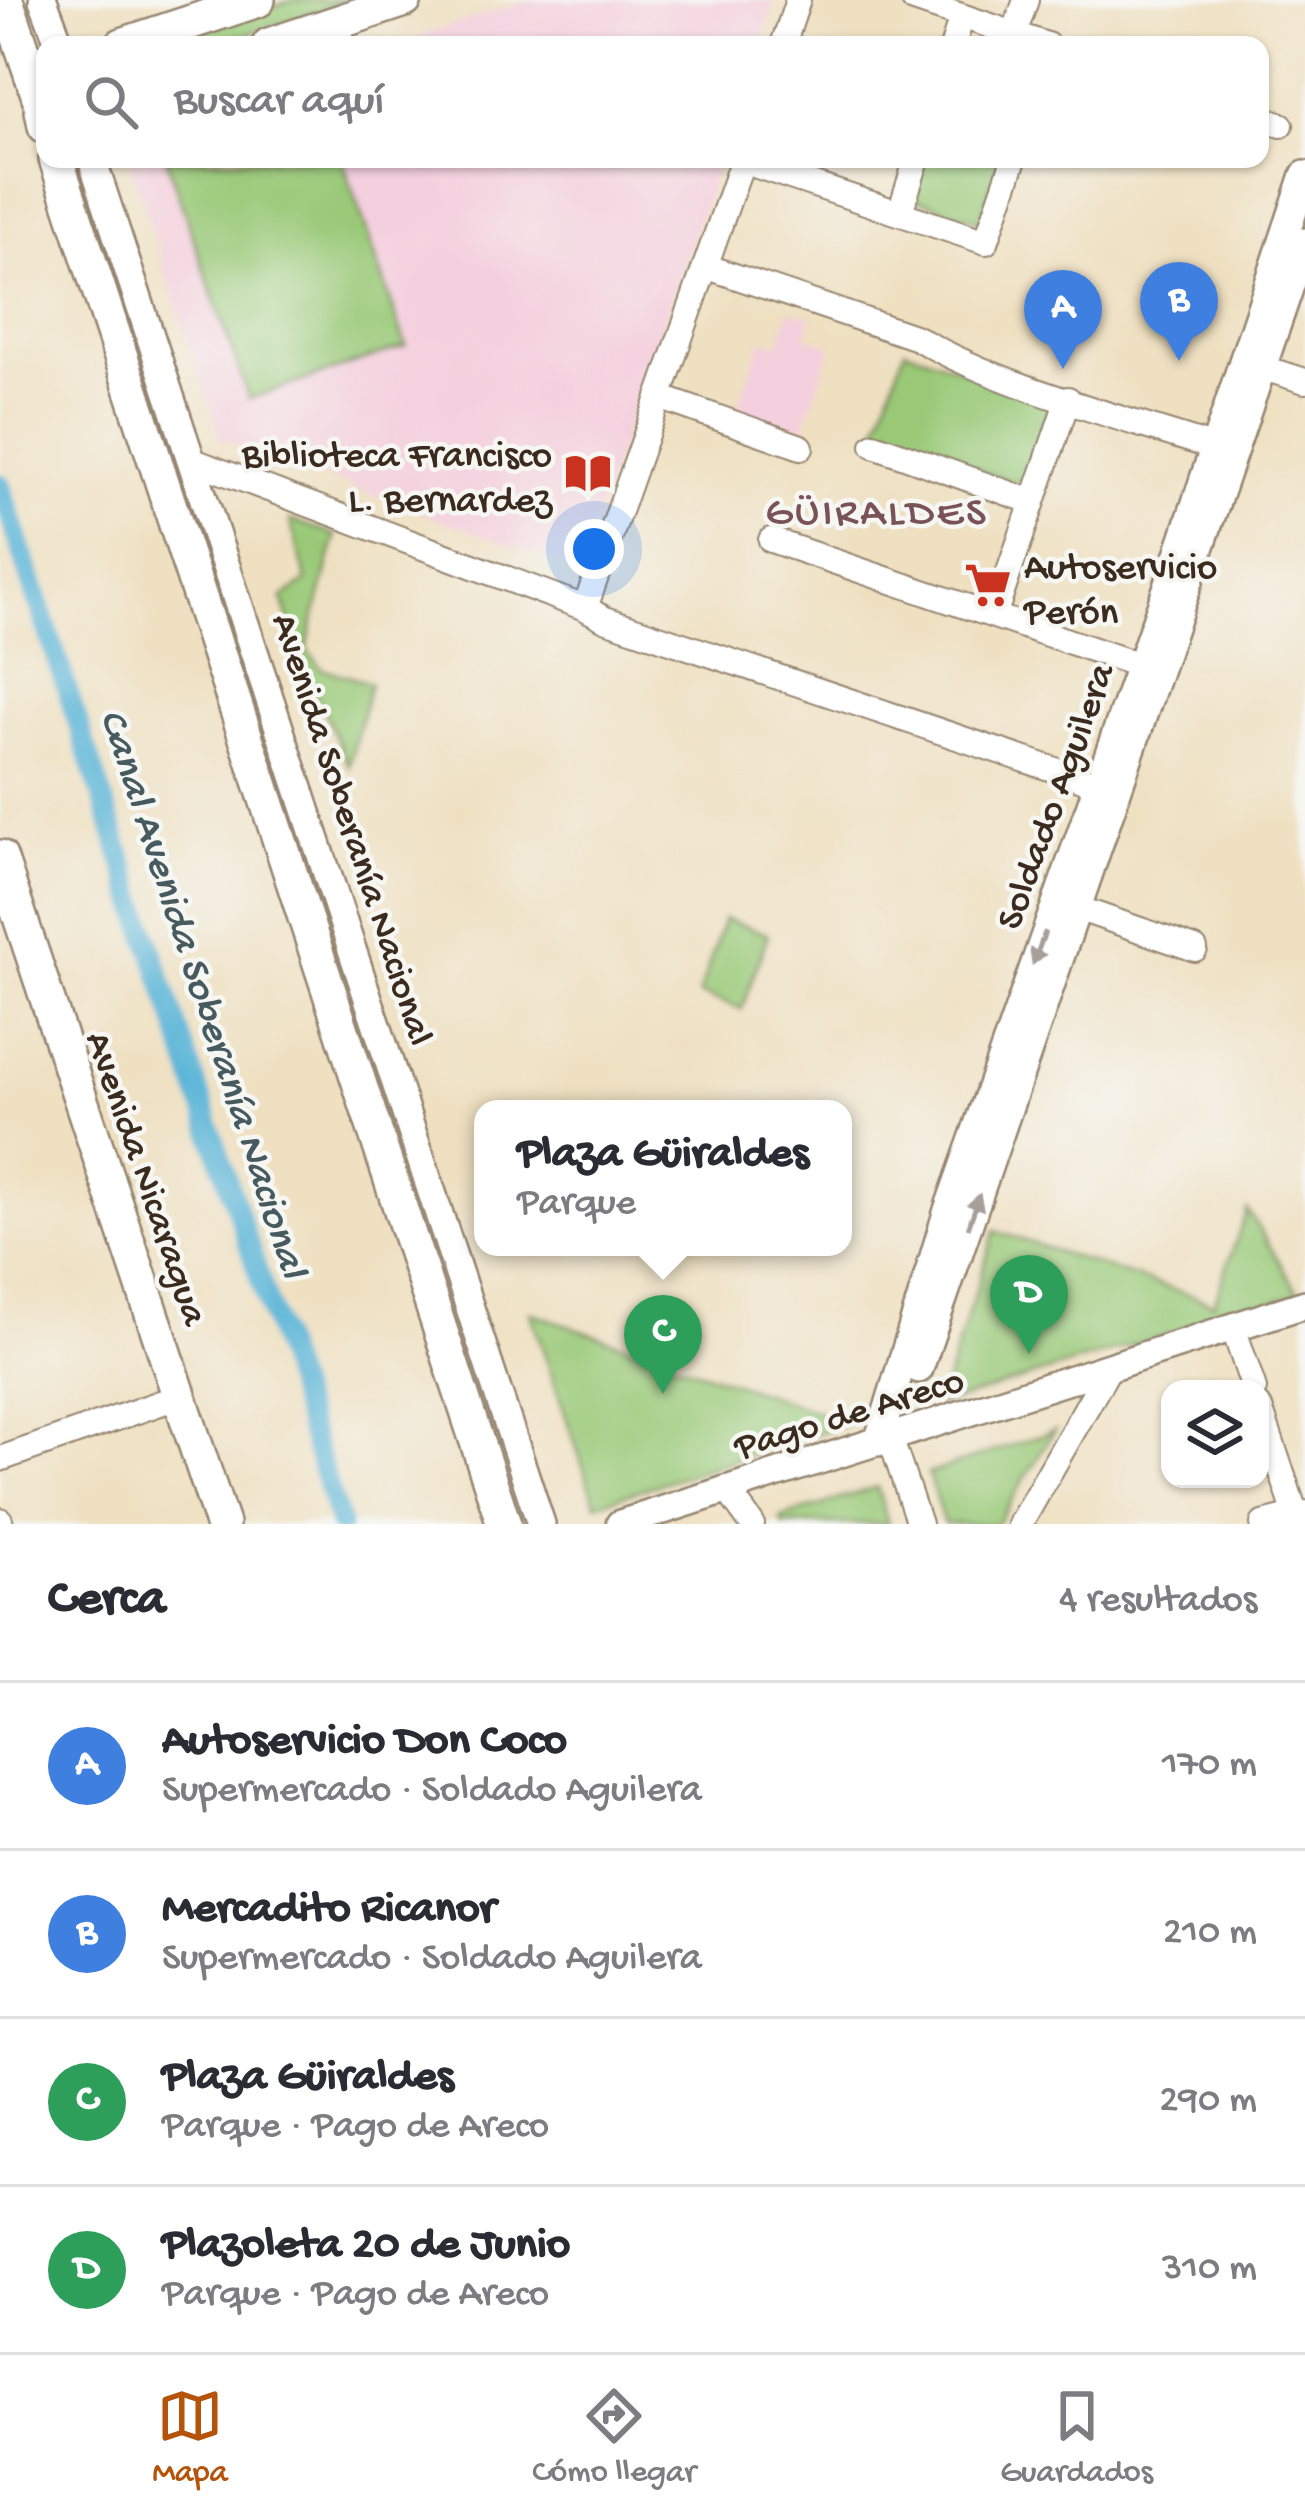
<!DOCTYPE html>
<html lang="es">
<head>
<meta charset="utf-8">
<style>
	body { margin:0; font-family:"Gochi Hand",sans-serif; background:#f7f7f7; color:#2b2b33 }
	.controls { position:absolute; right:36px; bottom:36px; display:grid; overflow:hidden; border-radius:24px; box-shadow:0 3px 9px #0004 }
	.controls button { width:108px; height:108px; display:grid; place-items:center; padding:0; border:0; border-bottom:3px solid #e1e1e2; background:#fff; color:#2b2b33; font:60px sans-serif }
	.you { position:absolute; left:594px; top:549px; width:42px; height:42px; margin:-30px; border:9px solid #fff; border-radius:50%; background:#1a73e8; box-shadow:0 0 0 18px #1a73e833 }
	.badge { display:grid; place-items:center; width:78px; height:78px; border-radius:50%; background:#b45309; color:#fff; font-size:39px; font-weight:700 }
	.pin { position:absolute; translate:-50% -99px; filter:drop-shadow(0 3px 6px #0008) }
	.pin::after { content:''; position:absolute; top:63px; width:42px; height:36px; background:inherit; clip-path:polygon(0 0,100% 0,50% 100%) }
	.popup { position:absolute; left:474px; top:1100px; width:378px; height:156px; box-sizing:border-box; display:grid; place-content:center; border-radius:24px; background:#fff; filter:drop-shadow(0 3px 9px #0005); font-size:39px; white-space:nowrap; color:#7c7c81 }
	.popup b { font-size:45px; color:#2b2b33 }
	.popup::after { content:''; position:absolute; left:50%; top:100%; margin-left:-24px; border:24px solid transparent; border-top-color:#fff }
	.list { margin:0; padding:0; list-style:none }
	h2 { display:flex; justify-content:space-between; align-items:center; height:156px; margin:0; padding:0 48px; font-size:51px }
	h2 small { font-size:39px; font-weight:400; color:#7c7c81 }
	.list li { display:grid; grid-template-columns:78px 1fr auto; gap:36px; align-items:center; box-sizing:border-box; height:168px; padding:0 48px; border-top:3px solid #e1e1e2 }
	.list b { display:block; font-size:45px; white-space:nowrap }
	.list p { margin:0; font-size:39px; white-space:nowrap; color:#7c7c81 }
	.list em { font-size:39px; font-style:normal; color:#7c7c81 }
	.icon { flex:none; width:66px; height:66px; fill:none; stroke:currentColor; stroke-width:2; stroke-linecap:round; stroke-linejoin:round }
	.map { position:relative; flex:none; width:1305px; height:1524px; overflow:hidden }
	.search { position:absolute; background:#fff; box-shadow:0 3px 9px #0004; left:36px; right:36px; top:36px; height:132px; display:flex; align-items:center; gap:30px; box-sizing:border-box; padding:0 42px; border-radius:24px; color:#7c7c81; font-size:45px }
	.sheet { height:828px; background:#fff }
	nav { display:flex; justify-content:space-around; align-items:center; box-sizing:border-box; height:168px; border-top:3px solid #e1e1e2; background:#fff; font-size:33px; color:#7c7c81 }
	nav a { display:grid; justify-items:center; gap:6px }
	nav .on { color:#b45309 }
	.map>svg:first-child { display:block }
</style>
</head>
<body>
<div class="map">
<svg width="1305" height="1524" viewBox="0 0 1305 1524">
	<rect width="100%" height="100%" fill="#f6f6f2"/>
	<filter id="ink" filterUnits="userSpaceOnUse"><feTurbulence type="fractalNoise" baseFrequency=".00833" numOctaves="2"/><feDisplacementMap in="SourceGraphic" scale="24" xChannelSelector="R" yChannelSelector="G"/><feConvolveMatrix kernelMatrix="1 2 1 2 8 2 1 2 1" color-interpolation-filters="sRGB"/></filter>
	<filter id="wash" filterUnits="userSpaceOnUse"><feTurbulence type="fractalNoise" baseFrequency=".004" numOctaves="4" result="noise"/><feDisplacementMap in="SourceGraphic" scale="48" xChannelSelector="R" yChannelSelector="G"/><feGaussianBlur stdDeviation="2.7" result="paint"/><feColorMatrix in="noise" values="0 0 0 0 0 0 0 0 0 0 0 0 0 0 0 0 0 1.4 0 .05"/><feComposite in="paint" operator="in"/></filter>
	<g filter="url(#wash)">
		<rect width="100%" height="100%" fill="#efe0c1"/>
		<path fill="#f4cfdd" d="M 528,0 L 775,0 L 760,45 L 394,45 Z
			M 128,159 L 720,159 L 582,557 L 564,565 L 221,439 Z
			M 790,310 L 812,318 L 806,336 L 832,346 L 802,431 L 737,408 L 762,340 L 778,345 Z"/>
		<path fill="#99c977" stroke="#6a7a4a" stroke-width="3" d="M 293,0 L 350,0 L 215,45 L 157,45 Z
			M 166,159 L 342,159 L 406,346 L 249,399 Z
			M 925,159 L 1001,159 L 980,221 L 912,197 Z
			M 905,349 L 1054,401 L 1025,486 L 875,434 Z
			M 290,520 L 336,535 L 307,648 L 321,668 L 370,683 L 349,766 L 305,670 L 282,598 L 307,581 Z
			M 724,919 L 768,934 L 742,1009 L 699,994 Z
			M 1247,1210 L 1299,1293 L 938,1406 L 995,1231 L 1214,1303 Z
			M 530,1312 L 850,1423 L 596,1504 Z
			M 1054,1431 L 997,1524 L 944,1524 L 928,1474 Z
			M 877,1487 L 888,1524 L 782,1524 L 781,1518 Z"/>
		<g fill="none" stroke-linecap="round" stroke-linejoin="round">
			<path stroke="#59b4d7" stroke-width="21" d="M 0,484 L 340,1524"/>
		</g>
	</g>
	<g filter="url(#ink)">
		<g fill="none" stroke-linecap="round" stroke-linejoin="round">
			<defs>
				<path id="minor" d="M 914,0 L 1047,45
					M 1014,34 L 1026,0
					M 783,45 L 798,0
					M 953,45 L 962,16
					M 1260,117 L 1281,125
					M 742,161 L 986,242 L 1014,159
					M 900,212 L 917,159
					M 705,266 L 917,338 C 999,386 1120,417 1212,447
					M 1245,362 L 1305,381
					M 659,397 L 801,447
					M 874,445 L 1033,502
					M 191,460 L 585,608 L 605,619 L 1115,790
					M 771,540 L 1141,666
					M 585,608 L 743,159
					M 994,616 L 1068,399
					M 1077,908 L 1195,949
					M 1233,1327 L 1254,1389
					M 1260,1408 L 1299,1524
					M 891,1440 L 919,1524
					M 0,1459 L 180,1396
					M 726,1488 L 752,1524
					M 0,1520 L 1,1524
					M 1020,1524 L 1109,1368
					M 1263,1524 L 1305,1513"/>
				<path id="tertiary" d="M 43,0 L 60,45
					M 92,159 L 541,1524
					M 919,1369 L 1305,242
					M 878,1442 L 948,1210 L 1173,572 L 1305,175
					M 620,1524 L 1305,1304"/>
				<path id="secondary" d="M 6,0 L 40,100 L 45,126
					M 122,45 L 258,0
					M 269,45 L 405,0
					M 56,159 L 504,1524
					M 0,857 L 222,1524"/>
			</defs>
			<use href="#minor" stroke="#958570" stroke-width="28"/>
			<use href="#tertiary" stroke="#958570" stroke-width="32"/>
			<use href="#secondary" stroke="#958570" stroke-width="38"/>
			<use href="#minor" stroke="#fff" stroke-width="24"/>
			<use href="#tertiary" stroke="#fff" stroke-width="27"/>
			<use href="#secondary" stroke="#fff" stroke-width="33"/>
		</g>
		<defs><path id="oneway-solid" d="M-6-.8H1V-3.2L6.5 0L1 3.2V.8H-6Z" transform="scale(3)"/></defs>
		<g fill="#a79f9a">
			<use href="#oneway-solid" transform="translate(1039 948) rotate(111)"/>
			<use href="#oneway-solid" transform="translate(974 1211) rotate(-71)"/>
		</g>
	</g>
	<defs>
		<symbol id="library-bare" viewBox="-9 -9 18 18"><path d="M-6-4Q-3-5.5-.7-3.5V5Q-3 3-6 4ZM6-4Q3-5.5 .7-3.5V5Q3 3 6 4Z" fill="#c8321e" stroke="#f6f6f2" stroke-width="2.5" paint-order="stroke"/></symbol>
		<symbol id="supermarket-bare" viewBox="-9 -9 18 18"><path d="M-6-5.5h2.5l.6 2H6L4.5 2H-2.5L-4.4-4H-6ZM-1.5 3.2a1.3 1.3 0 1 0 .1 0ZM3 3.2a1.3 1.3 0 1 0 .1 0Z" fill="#c8321e" stroke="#f6f6f2" stroke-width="2.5" paint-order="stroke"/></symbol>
	</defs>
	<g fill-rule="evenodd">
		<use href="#library-bare" x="555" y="440" width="66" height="66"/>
		<use href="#supermarket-bare" x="955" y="552" width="66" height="66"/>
	</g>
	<g text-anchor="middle" stroke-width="9" stroke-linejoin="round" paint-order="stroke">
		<g font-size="39" fill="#3b2a1e" stroke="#f6f6f2" text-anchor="end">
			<text x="552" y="465">Biblioteca Francisco<tspan x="552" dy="45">L. Bernardez</tspan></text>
			<text x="1024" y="577" text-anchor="start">Autoservicio<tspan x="1024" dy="45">Perón</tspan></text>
		</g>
		<g font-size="39" fill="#3b2a1e" stroke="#f6f6f2">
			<text transform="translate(1052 795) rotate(-70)" y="14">Soldado Aguilera</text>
			<text transform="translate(356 828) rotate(72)" y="14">Avenida Soberanía Nacional</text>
			<text transform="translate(150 1177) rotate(71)" y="14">Avenida Nicaragua</text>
			<text transform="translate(848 1410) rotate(-17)" y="14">Pago de Areco</text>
		</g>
		<g font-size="42" letter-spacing="3" fill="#795357" stroke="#f6f6f2">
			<text x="877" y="523">GÜIRALDES</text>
		</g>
		<g font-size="42" font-style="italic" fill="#465a5f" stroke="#f6f6f2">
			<text transform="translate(207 992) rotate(72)" y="15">Canal Avenida Soberanía Nacional</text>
		</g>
	</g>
</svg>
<div class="controls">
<button><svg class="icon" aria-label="layers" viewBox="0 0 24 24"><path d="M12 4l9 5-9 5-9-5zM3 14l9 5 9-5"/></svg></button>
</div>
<div class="you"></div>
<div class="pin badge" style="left:1063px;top:369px;background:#3f7fe0">A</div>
<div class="pin badge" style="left:1179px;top:361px;background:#3f7fe0">B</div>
<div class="pin badge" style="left:663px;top:1394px;background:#2e9e5b">C</div>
<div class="popup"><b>Plaza Güiraldes</b>Parque</div>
<div class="pin badge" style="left:1029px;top:1354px;background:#2e9e5b">D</div>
<div class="search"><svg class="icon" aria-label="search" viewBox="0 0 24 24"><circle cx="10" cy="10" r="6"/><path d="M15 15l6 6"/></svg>Buscar aquí</div>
</div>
<section class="sheet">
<h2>Cerca<small>4 resultados</small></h2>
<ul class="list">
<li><span class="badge" style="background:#3f7fe0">A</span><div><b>Autoservicio Don Coco</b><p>Supermercado · Soldado Aguilera</p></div><em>170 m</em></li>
<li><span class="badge" style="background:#3f7fe0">B</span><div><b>Mercadito Ricanor</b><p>Supermercado · Soldado Aguilera</p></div><em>210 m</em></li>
<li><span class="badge" style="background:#2e9e5b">C</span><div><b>Plaza Güiraldes</b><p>Parque · Pago de Areco</p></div><em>290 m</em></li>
<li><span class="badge" style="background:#2e9e5b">D</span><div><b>Plazoleta 20 de Junio</b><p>Parque · Pago de Areco</p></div><em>310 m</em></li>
</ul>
</section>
<nav>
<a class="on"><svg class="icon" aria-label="map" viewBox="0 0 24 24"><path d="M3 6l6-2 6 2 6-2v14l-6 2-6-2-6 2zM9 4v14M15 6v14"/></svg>Mapa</a>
<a><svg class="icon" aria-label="directions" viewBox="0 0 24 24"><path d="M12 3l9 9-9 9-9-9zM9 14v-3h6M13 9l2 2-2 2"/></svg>Cómo llegar</a>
<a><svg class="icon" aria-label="saved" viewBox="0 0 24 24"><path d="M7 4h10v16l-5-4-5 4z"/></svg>Guardados</a>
</nav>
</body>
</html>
